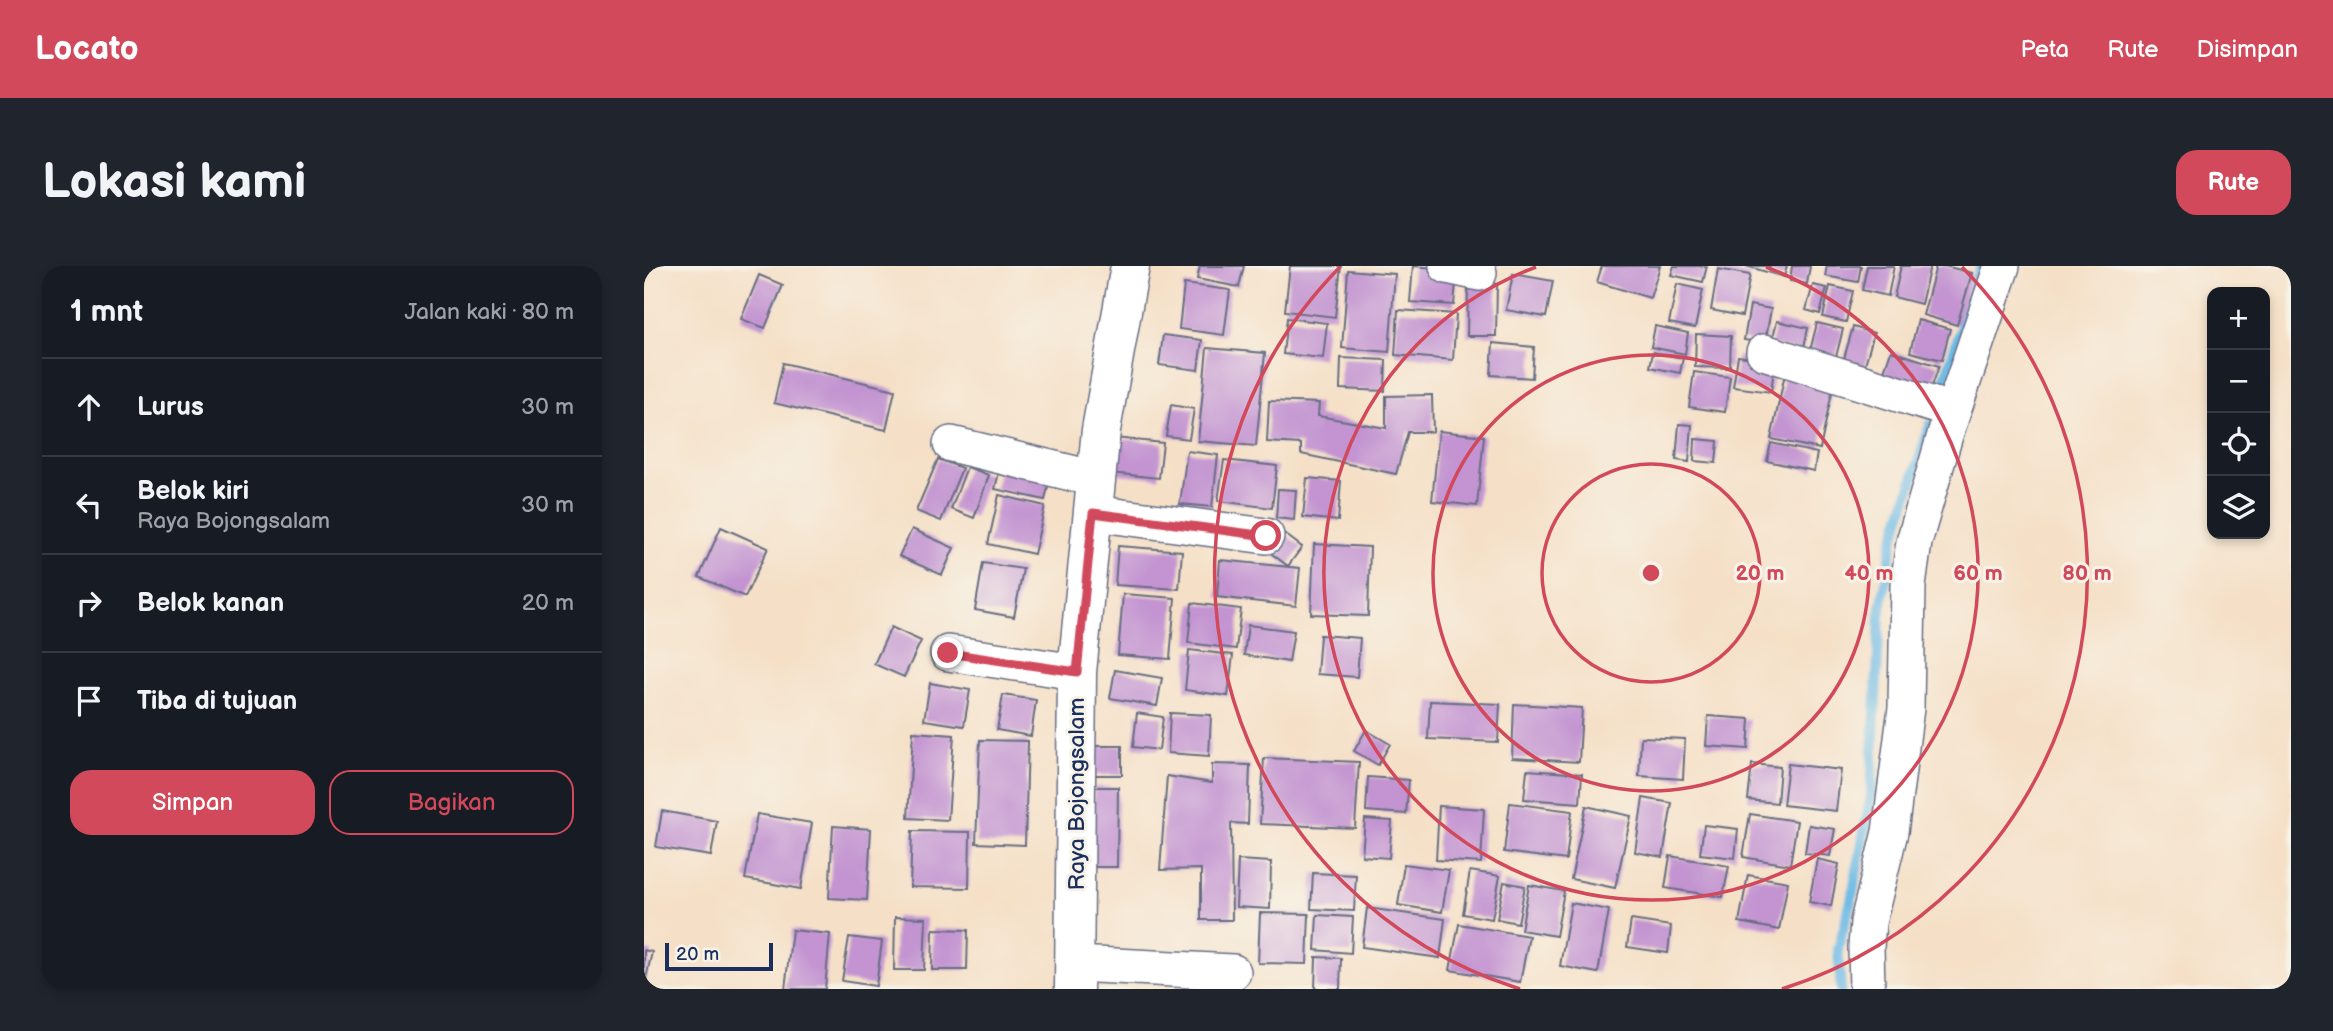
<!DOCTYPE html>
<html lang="id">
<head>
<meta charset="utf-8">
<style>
	body { margin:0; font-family:"Balsamiq Sans",sans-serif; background:#20242c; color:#f1f3f6 }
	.controls { position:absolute; right:21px; top:21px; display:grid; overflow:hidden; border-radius:14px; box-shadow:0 4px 10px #0003 }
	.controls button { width:63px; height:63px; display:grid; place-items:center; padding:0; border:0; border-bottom:2px solid #363941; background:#171b24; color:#f1f3f6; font:35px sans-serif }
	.scale { position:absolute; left:21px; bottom:18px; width:108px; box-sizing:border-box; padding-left:7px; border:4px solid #1b2f5e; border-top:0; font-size:19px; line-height:24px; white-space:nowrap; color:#1b2f5e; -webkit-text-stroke:5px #f7f3e8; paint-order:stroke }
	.stop { position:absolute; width:21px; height:21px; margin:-16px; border:5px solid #d1495b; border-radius:50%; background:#fff }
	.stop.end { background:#d1495b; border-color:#fff; box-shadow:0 2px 7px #0008 }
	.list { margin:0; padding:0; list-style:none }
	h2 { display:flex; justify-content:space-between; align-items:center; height:91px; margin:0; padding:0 28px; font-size:30px }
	h2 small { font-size:23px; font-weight:400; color:#9ea1a6 }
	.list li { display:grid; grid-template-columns:46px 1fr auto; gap:21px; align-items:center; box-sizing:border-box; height:98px; padding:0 28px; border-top:2px solid #363941 }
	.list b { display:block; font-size:26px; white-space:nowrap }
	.list p { margin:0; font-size:23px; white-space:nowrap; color:#9ea1a6 }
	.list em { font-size:23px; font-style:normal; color:#9ea1a6 }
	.actions { display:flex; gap:14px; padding:21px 28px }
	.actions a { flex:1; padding:16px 0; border:2px solid #d1495b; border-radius:21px; text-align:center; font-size:24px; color:#d1495b }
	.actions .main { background:#d1495b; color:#fff }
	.icon { flex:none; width:38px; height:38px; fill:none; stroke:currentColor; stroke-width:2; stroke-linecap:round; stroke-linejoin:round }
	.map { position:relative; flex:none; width:1647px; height:723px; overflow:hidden; border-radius:21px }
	header { display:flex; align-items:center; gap:42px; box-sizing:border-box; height:98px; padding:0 35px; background:#d1495b; color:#fff }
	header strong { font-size:33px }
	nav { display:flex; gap:38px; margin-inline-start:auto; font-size:24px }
	.intro { display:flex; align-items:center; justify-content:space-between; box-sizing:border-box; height:168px; padding:0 42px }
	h1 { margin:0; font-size:49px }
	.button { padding:18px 32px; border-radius:21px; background:#d1495b; color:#fff; font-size:24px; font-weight:700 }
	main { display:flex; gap:42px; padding:0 42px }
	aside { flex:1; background:#171b24; border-radius:21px; box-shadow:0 4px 10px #0003 }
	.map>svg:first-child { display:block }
</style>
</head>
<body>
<header>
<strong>Locato</strong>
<nav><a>Peta</a><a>Rute</a><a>Disimpan</a></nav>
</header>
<div class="intro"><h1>Lokasi kami</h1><a class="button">Rute</a></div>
<main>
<aside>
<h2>1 mnt<small>Jalan kaki · 80 m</small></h2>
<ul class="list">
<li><svg class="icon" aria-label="ahead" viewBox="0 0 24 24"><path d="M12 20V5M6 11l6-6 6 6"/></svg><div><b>Lurus</b></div><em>30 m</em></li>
<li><svg class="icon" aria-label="left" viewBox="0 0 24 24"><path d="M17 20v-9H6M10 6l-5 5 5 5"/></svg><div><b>Belok kiri</b><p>Raya Bojongsalam</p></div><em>30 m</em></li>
<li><svg class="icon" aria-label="right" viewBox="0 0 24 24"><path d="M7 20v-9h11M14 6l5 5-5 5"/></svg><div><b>Belok kanan</b></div><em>20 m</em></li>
<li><svg class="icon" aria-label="arrive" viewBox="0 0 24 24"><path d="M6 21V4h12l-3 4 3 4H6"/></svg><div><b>Tiba di tujuan</b></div></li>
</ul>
<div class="actions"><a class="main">Simpan</a><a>Bagikan</a></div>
</aside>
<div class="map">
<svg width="1647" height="723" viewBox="0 0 1647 723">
	<rect width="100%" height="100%" fill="#f7f3e8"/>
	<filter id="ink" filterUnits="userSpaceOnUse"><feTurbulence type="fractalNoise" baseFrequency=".0143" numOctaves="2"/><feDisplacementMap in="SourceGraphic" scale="14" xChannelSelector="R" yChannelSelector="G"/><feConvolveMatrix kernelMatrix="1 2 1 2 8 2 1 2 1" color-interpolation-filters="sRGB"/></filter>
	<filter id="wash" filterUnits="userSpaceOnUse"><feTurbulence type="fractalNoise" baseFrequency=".00686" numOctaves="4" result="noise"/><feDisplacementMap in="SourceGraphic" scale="28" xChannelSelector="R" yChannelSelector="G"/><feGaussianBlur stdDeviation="1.57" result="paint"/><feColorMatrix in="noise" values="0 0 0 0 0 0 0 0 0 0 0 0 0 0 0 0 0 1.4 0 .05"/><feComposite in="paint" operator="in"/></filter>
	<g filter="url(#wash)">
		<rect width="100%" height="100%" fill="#f5e0c7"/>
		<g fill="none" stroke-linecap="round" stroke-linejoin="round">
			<path stroke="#6bb9e5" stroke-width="10" d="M 1294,134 L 1337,0
				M 1197,723 L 1194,683 L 1208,631 L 1227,529 L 1236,349 L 1249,275 L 1286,159"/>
		</g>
		<g id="blocks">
			<path fill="#c394d1" d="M 556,0 L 600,0 L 595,21 L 553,13 Z
				M 646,0 L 697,0 L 691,51 L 641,45 Z
				M 769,0 L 813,4 L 810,39 L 766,36 Z
				M 958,0 L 1016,0 L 1006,32 L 953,16 Z
				M 1030,0 L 1063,0 L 1059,16 L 1027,9 Z
				M 1102,0 L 1143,0 L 1140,11 Z
				M 1148,0 L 1166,0 L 1163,18 L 1146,15 Z
				M 1183,0 L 1217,0 L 1214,16 L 1181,10 Z
				M 1223,0 L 1250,0 L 1244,30 L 1218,24 Z
				M 1257,0 L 1286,0 L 1277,38 L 1250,31 Z
				M 1292,0 L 1301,0 L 1328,7 L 1313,59 L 1279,49 Z
				M 1074,3 L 1106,9 L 1098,50 L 1067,44 Z
				M 704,4 L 751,8 L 745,86 L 698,82 Z
				M 869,8 L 909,15 L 902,51 L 862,44 Z
				M 115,9 L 139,19 L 121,62 L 97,53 Z
				M 824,17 L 853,18 L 852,70 L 823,70 Z
				M 540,18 L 586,24 L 580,69 L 535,63 Z
				M 1033,18 L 1059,24 L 1051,62 L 1025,57 Z
				M 1169,19 L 1183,22 L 1176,48 L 1162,44 Z
				M 1186,20 L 1209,25 L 1202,56 L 1179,51 Z
				M 1106,39 L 1127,43 L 1121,77 L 1100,74 Z
				M 754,44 L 812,48 L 809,94 L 751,89 Z
				M 643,52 L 683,57 L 679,92 L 639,88 Z
				M 1274,54 L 1306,63 L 1298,94 L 1266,86 Z
				M 1133,55 L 1164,62 L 1159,86 L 1127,79 Z
				M 1173,57 L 1199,63 L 1192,91 L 1166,85 Z
				M 1011,60 L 1044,67 L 1041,88 L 1007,81 Z
				M 1209,61 L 1230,67 L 1218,109 L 1197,103 Z
				M 1052,68 L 1087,70 L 1086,102 L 1051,101 Z
				M 519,69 L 558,74 L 554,104 L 515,99 Z
				M 849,77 L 890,81 L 888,112 L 847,109 Z
				M 563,82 L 621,87 L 612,180 L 554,175 Z
				M 1247,85 L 1295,100 L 1286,126 L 1238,111 Z
				M 1009,86 L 1039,92 L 1036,107 L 1006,101 Z
				M 1094,90 L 1131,95 L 1127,126 L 1089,121 Z
				M 697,92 L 742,94 L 741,125 L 696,123 Z
				M 139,97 L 251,124 L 242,164 L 130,137 Z
				M 1142,103 L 1191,112 L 1176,183 L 1127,173 Z
				M 1050,106 L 1086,111 L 1081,146 L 1045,141 Z
				M 788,129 L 789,166 L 764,166 L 752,208 L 657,188 L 657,178 L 623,176 L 625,135 L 675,137 L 674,150 L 742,162 L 742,130 Z
				M 527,139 L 550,143 L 545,173 L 522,170 Z
				M 1035,158 L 1048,159 L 1045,196 L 1032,194 Z
				M 795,165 L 840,170 L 833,240 L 788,235 Z
				M 470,172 L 519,177 L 515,212 L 466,207 Z
				M 1051,173 L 1074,175 L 1072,197 L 1050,195 Z
				M 1127,177 L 1173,187 L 1170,205 L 1123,195 Z
				M 543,185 L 574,189 L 568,241 L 536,238 Z
				M 294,193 L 318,202 L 297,255 L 272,245 Z
				M 580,194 L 633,200 L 628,242 L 574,235 Z
				M 323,201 L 345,209 L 330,252 L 307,243 Z
				M 356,202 L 406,212 L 401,234 L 351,223 Z
				M 663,212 L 697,215 L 694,255 L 659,251 Z
				M 634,223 L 652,224 L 650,254 L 632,252 Z
				M 355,229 L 401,240 L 390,288 L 344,278 Z
				M 77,261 L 124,282 L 101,331 L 55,311 Z
				M 268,263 L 310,282 L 298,309 L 255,290 Z
				M 638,266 L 658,281 L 644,300 L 624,285 Z
				M 670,278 L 726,281 L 724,350 L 667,348 Z
				M 474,280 L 538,285 L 535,323 L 471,319 Z
				M 576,294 L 656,302 L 652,340 L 573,331 Z
				M 339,297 L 379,303 L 370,351 L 331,344 Z
				M 479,328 L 531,332 L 526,393 L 474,389 Z
				M 548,337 L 597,343 L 592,383 L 544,377 Z
				M 604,359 L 650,365 L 645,396 L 600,389 Z
				M 247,361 L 277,375 L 260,411 L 230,398 Z
				M 676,369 L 716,372 L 713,411 L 673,408 Z
				M 545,384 L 589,389 L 584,430 L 541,424 Z
				M 471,404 L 518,412 L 513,440 L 466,432 Z
				M 286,417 L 326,424 L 320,460 L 280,454 Z
				M 359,429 L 392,434 L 387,470 L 353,464 Z
				M 786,435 L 856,438 L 854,476 L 784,473 Z
				M 870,438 L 938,442 L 935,496 L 868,492 Z
				M 493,447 L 519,451 L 515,484 L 489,481 Z
				M 526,447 L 567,449 L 565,490 L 524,487 Z
				M 1064,450 L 1106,453 L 1104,483 L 1062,480 Z
				M 722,464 L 746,478 L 734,499 L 710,485 Z
				M 269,466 L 310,469 L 304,554 L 264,552 Z
				M 997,471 L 1041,473 L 1039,513 L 995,510 Z
				M 336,474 L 384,475 L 381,579 L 332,577 Z
				M 451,480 L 478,480 L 478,509 L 451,509 Z
				M 620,492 L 715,496 L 711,562 L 616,558 Z
				M 568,498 L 606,499 L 604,558 L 587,557 L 588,654 L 557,654 L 557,603 L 516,604 L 523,510 L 568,517 Z
				M 1108,498 L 1136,501 L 1133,537 L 1104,534 Z
				M 1144,498 L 1197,504 L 1192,545 L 1139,539 Z
				M 883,504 L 938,508 L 936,537 L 880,533 Z
				M 724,511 L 765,514 L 762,548 L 722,545 Z
				M 450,521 L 474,521 L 473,601 L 448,601 Z
				M 999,532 L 1028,537 L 1019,591 L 991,586 Z
				M 866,537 L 928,545 L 922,594 L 860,586 Z
				M 795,540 L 840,543 L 837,597 L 792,594 Z
				M 942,540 L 987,550 L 971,622 L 927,613 Z
				M 18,545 L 73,555 L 67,590 L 12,581 Z
				M 113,548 L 168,557 L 157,623 L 101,613 Z
				M 1106,548 L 1153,555 L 1146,599 L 1099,591 Z
				M 721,553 L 748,555 L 745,592 L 718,590 Z
				M 1060,559 L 1094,563 L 1091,592 L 1056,588 Z
				M 1165,559 L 1191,563 L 1186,590 L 1161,587 Z
				M 189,560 L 227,563 L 223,634 L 185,632 Z
				M 268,565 L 326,566 L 325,622 L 266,621 Z
				M 1026,590 L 1085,600 L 1079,631 L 1021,622 Z
				M 1173,593 L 1195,598 L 1187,640 L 1165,636 Z
				M 594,594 L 627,596 L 626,643 L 592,641 Z
				M 760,598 L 805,604 L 798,646 L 754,639 Z
				M 826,605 L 856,610 L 848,653 L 819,648 Z
				M 669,607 L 712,609 L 710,645 L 667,643 Z
				M 1104,609 L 1144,616 L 1135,664 L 1095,656 Z
				M 860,616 L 881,620 L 874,657 L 853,653 Z
				M 885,619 L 920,625 L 912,670 L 877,664 Z
				M 927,637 L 965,644 L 954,707 L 916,700 Z
				M 723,642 L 801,653 L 796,692 L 718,681 Z
				M 616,647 L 665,648 L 663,698 L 614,697 Z
				M 673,649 L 709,651 L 707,687 L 671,684 Z
				M 251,651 L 282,652 L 280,704 L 250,704 Z
				M 987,654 L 1027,660 L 1024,687 L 983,681 Z
				M 815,658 L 885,670 L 876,716 L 806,704 Z
				M 289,663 L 324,664 L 323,704 L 288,704 Z
				M 148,664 L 186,668 L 181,723 L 141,723 Z
				M 205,671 L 238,675 L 232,720 L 198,715 Z
				M 0,684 L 8,686 L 1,717 L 0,716 Z
				M 672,691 L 697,692 L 696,723 L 671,723 Z"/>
		</g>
	</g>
	<g filter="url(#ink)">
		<use href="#blocks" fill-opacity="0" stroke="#676d83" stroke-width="2"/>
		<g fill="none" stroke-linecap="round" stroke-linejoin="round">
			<defs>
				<path id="minor" d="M 803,0 L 835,7
					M 1120,86 L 1309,145
					M 307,178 L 452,213
					M 449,247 L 622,270
					M 304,387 L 433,406
					M 431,698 L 589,706
					M 1223,723 L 1222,681 L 1224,656 L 1246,566 L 1262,442 L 1264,320 L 1270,276 L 1301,169 L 1358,0"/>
				<path id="major" d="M 430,723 L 433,406 L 457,164 L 486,0"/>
			</defs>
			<use href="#minor" stroke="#676d83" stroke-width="38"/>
			<use href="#major" stroke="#676d83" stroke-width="41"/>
			<use href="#minor" stroke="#fff" stroke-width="35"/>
			<use href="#major" stroke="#fff" stroke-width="38"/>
		</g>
	</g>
	<g fill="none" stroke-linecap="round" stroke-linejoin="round" filter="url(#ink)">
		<path stroke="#d1495b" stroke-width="9" d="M 304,387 L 433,406 L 449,247 L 622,270"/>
	</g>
	<g fill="none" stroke="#d1495b" stroke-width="3.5">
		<circle cx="1007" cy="307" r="109"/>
		<circle cx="1007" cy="307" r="218"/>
		<path d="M1122 1A327 327 0 1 1 892 1"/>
		<path d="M876 723A436 436 0 0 1 696 1M1318 1A436 436 0 0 1 1138 723"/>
	</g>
	<g text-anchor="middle" stroke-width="6" stroke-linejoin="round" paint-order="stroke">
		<g font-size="23" fill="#1b2f5e" stroke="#f7f3e8">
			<text transform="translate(432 528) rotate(-90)" y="8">Raya Bojongsalam</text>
		</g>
	</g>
	<circle cx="1007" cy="307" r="10" fill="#d1495b" stroke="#f7f3e8" stroke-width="3.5"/>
	<g font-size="21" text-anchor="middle" font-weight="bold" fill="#d1495b" stroke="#f7f3e8" stroke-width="6" stroke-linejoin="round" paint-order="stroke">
		<text x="1116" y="314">20 m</text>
		<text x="1225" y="314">40 m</text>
		<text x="1334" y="314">60 m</text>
		<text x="1443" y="314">80 m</text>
	</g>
</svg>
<div class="controls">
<button>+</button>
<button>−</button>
<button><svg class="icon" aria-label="locate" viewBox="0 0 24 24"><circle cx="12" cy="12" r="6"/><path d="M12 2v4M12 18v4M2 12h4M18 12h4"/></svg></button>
<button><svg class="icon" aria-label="layers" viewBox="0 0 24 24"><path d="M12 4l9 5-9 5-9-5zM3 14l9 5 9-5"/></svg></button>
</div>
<div class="scale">20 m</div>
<div class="stop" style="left:622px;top:270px"></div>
<div class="stop end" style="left:304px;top:387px"></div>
</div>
</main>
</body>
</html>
